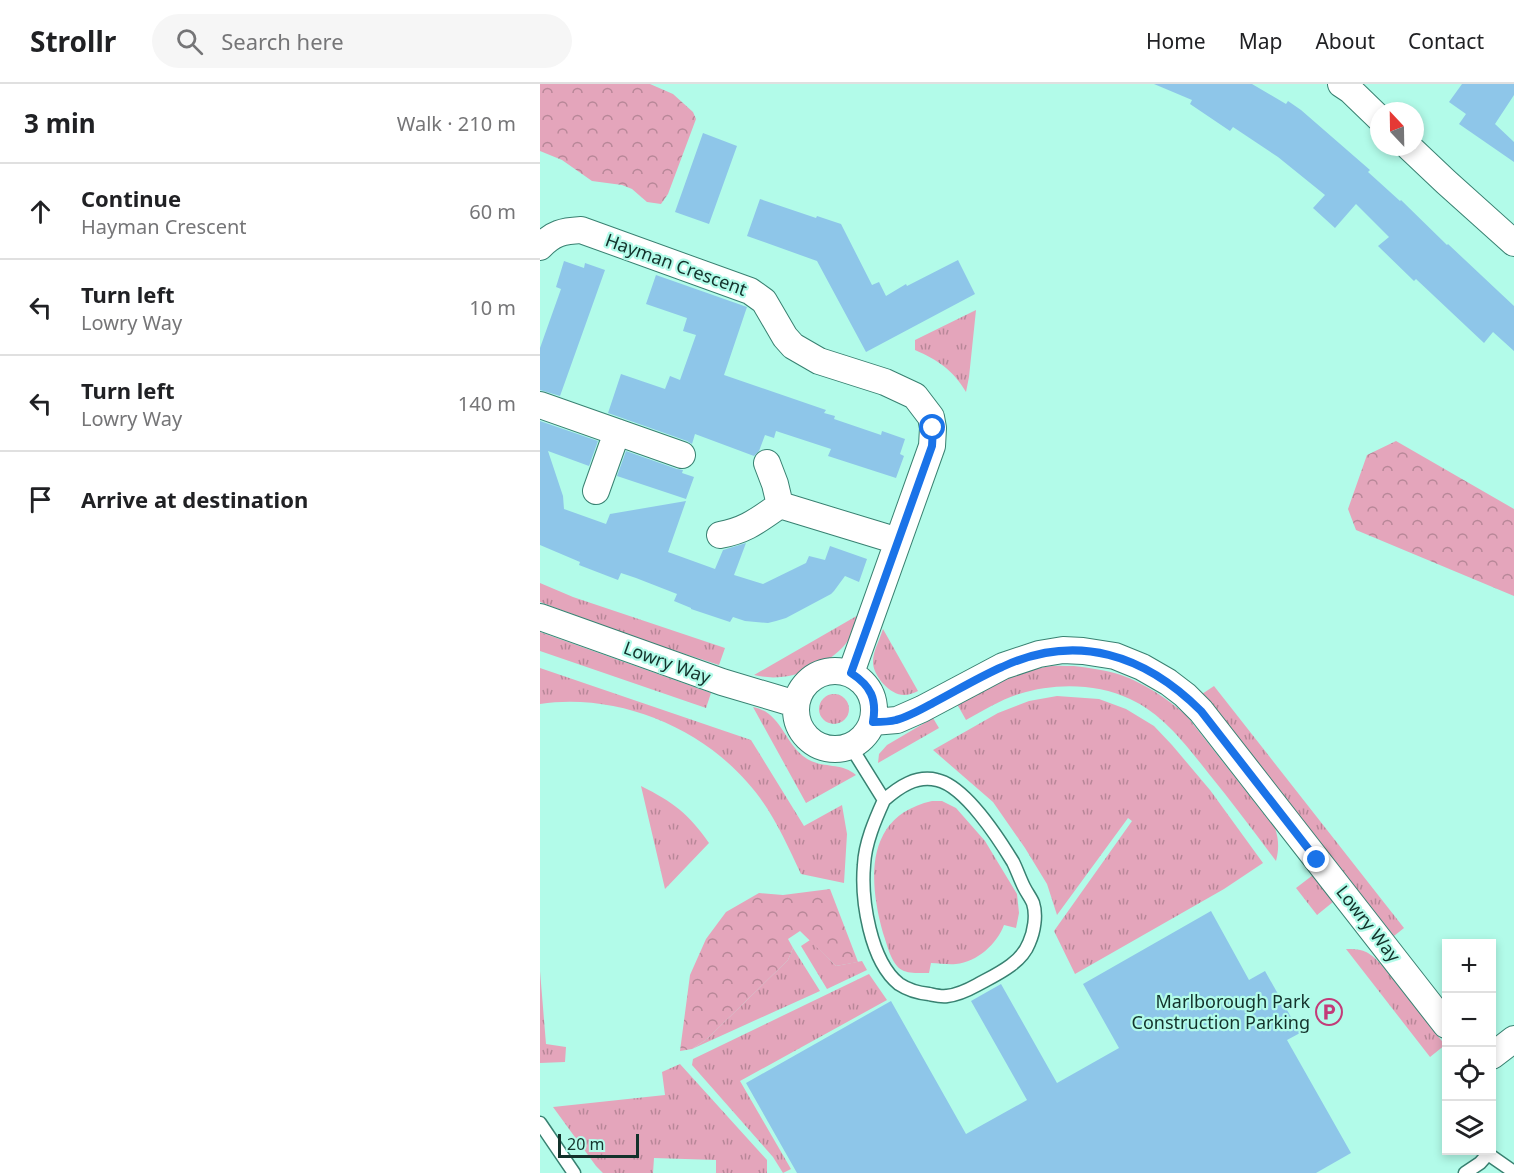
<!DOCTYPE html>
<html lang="en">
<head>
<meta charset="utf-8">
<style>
	body { margin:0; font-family:"Noto Sans",sans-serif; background:#f6f6f6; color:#202124 }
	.controls { position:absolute; right:18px; bottom:18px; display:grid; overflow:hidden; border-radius:0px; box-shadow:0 3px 9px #0003 }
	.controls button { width:54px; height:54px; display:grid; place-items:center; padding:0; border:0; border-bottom:2px solid #e0e0e0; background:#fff; color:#202124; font:30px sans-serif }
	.compass { position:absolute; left:830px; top:18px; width:54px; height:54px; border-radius:50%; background:#fff; box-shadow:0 3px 9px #0003; rotate:338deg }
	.scale { position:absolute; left:18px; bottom:15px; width:81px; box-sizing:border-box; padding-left:6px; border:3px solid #13322b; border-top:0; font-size:16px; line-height:21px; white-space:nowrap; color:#13322b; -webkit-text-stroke:4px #b2fbe9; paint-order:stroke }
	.stop { position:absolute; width:18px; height:18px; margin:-14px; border:4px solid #1a73e8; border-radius:50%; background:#fff }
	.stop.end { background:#1a73e8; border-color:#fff; box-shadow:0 2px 6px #0008 }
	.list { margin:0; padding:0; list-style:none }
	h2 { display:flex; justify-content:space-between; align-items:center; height:78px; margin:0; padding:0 24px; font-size:26px }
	h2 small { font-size:20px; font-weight:400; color:#757577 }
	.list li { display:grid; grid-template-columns:39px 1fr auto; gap:18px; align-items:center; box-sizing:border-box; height:96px; padding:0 24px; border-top:2px solid #e0e0e0 }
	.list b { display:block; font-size:22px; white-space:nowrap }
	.list p { margin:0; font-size:20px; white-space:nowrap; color:#757577 }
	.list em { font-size:20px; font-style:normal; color:#757577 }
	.icon { flex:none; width:33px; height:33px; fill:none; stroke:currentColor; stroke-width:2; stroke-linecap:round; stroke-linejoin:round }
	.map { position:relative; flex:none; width:974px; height:1089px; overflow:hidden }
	header { display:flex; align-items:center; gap:36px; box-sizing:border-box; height:84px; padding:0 30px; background:#fff; border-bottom:2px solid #e0e0e0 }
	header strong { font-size:28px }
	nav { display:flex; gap:33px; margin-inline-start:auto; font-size:21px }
	.search { width:420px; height:54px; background:#f6f6f6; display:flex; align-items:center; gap:15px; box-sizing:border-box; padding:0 21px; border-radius:33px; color:#757577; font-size:22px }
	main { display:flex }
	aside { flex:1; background:#fff }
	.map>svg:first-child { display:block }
</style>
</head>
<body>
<header>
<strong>Strollr</strong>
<div class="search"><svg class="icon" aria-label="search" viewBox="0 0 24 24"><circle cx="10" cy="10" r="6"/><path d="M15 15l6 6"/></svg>Search here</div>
<nav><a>Home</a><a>Map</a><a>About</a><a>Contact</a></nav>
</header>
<main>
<aside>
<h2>3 min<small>Walk · 210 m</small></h2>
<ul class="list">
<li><svg class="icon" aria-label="ahead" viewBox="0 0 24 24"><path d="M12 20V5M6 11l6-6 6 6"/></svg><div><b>Continue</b><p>Hayman Crescent</p></div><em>60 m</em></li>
<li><svg class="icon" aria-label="left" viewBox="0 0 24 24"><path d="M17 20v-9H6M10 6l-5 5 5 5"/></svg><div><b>Turn left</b><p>Lowry Way</p></div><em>10 m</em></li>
<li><svg class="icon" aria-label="left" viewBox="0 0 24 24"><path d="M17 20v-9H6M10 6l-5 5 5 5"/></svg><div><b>Turn left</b><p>Lowry Way</p></div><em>140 m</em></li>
<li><svg class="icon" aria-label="arrive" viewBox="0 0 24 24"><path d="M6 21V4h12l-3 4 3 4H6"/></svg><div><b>Arrive at destination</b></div></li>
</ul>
</aside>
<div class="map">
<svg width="974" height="1089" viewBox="0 0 974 1089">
	<defs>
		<pattern id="grass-tufts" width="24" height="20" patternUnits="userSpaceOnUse" patternTransform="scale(1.5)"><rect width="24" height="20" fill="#e4a5bb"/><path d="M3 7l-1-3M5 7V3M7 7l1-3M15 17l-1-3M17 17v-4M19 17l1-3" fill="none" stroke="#b88798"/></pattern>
		<pattern id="forest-crowns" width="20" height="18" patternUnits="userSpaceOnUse" patternTransform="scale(1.5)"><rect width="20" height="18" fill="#e4a5bb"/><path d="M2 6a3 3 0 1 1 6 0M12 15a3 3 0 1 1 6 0" fill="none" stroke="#b88798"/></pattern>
	</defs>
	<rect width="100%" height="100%" fill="#b2fbe9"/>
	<path fill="url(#grass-tufts)" d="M 436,226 L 429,293 L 426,308 C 413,286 398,276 375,266 L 375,256 Z
		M 0,499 L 33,513 L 185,564 L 179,581 L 105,557 L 0,518 Z
		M 320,530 C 316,542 311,555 302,564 C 280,586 245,599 214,591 Z
		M 343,545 L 378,607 C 374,609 369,611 364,611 C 350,611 333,592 333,578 C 333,567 340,555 343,545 Z
		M 0,548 L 171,609 L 166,624 L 0,567 Z
		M 534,582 C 550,584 566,586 581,591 C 606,600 626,614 646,631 L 735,744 C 739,756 739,765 736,777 C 714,748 692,718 669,690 C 647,662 623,630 590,615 C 556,599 514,599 479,610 C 460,616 443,627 426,636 L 417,620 C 445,604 473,590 505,583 C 514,581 525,582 534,582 Z
		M 0,584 L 211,656 L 264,742 L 302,721 L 307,750 L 304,799 L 261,790 C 246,758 231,724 207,698 C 157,641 75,609 0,620 Z
		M 674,602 L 864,844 L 854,852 L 662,610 Z
		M279 625a15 15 0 1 1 30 0a15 15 0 1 1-30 0Z
		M 517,612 L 559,615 L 586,625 L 614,642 L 632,661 L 670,706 L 723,779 L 684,805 L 535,890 L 514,847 L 592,737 L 588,734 L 517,831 L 507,800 L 485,764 L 453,718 L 393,666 L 458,629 L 489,617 Z
		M 213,623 C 240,628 244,657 263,672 C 280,686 300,677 316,691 L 266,719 Z
		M 393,634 L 399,644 L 338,679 L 339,670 L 347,661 Z
		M 101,702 C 133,718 148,729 169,759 L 125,805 Z
		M 392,717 L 402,717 L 416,724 L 445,757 L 477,810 L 479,829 L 476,844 L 464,841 C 457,860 437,878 416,880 C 408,881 399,879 391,879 L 389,889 C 381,889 369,890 362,886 C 351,880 347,860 343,849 C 328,795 325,732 392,717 Z
		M 773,791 L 793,818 L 777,831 L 756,804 Z
		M 270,856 L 296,882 L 322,877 L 327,886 L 287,905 L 261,862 Z
		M 253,864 L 280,907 L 152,965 L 167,955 L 248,876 Z
		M 806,865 C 823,865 828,867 840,879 L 905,961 L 890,973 Z
		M 0,887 L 6,960 L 26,963 L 25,978 L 0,979 Z
		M 329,890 L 347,916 L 200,997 L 251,1085 L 243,1089 L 233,1073 L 152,981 L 153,975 Z
		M 140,980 L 227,1076 L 227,1089 L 176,1089 L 176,1076 L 114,1074 L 113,1089 L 63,1089 L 56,1082 L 13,1023 L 125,1011 L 122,988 Z"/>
	<path fill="url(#forest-crowns)" d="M 0,0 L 110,0 L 133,10 L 153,28 L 156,35 L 128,110 L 121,120 L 107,118 L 92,105 L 82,101 L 52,97 L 22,76 L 0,67 Z
		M 856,357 L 974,425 L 974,512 L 816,446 L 808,425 L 827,371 Z
		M 290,805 L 318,878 L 296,882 L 260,847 L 248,855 L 253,864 L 248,876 L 167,955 L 152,965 L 140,967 L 150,891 L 166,855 L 186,828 L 219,809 L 243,811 Z"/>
	<path fill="#8ec6e9" d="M 614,0 L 712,0 L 746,20 L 748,17 L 761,26 L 830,86 L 828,88 L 860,117 L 861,116 L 907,161 L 908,160 L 974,222 L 974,267 L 953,248 L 944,259 L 876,195 L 874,197 L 838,162 L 849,153 L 816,120 L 795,144 L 773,124 L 785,111 L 738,73 L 693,43 L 690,47 L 650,20 L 652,16 Z
		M 922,0 L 974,0 L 974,11 L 955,40 L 974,58 L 974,78 L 919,40 L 926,30 L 909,18 Z
		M 163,49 L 197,62 L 169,140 L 135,128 Z
		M 220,115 L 276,134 L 277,132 L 301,140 L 332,201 L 339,198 L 346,212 L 366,200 L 367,202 L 418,176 L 435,210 L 326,268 L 277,177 L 207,152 Z
		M 24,177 L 44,184 L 45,179 L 65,186 L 20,312 L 0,306 L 0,264 L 21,205 L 16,203 Z
		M 116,191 L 207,223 L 184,291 L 286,326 L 284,329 L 295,332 L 294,335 L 341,351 L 342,347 L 365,355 L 360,370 L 364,372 L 356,394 L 288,372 L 291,365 L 236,347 L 234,354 L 225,351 L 219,367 L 214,372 L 155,350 L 152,360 L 147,357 L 68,329 L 81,290 L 125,305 L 130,292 L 140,296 L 156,251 L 143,247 L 147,234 L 106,220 Z
		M 0,337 L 58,357 L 49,382 L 8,367 L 23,412 L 24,425 L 66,440 L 70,430 L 146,417 L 128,468 L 175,485 L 183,466 L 206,459 L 194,491 L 223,500 L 266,479 L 269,472 L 285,476 L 290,462 L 327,475 L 319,498 L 305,492 L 294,507 L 291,510 L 246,534 L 236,537 L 228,539 L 205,537 L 193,533 L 190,538 L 151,525 L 151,524 L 134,517 L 137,510 L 96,494 L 81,489 L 78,496 L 39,481 L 40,478 L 0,461 Z
		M 86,367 L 137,385 L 143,386 L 142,389 L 154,393 L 146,415 L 77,392 Z
		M 671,827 L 709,896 L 725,887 L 760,949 L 747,956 L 811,1069 L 776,1089 L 257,1089 L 206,999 L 351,917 L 426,1050 L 487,1016 L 431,917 L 461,900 L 517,999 L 579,964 L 543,900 Z"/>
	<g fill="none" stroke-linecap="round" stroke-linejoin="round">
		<defs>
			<path id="service" d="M 311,663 L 344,716 C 359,703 376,691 397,696 C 425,702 459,755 473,778 C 477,786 480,795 484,803 C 487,809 491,814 493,819 C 497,831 494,848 489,859 C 481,880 455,891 437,901 C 428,906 416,911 407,912 C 401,913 394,911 389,910 C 379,909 368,906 359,900 C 330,877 321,815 324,781 C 325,759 335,736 344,716
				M 0,1039 L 34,1089
				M 948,1070 L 974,1088
				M 925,1089 L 940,1079 L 948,1070 L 947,1066"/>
			<path id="minor" d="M 801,0 L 810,6 L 839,34
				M 869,63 L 906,98 L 974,159
				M 0,163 C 13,149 23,147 41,146 L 210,207 L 224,217 L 245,253 L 253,262 L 279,277 L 345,298 L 375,312 L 391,333 L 393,344 L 392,362 L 311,589
				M 0,321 L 142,371
				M 227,379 L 235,400 L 240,421
				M 56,407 L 77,348
				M 240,421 L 358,457
				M 180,451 C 207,446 218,436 240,421
				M 0,533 L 182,598 L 256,620
				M256 626a39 39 0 1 1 78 0a39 39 0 1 1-78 0Z
				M 333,638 L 357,636 L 382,625 L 463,582 L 499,570 L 523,566 L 543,567 L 575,572 L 602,583 L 628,598 L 645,611 L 661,627 L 906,941
				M 952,972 L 974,955"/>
		</defs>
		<use href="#service" stroke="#388171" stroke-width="15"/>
		<use href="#minor" stroke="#388171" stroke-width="28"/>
		<use href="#service" stroke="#fff" stroke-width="12"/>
		<use href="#minor" stroke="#fff" stroke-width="26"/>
	</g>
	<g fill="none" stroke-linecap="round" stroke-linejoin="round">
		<path stroke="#1a73e8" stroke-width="8" d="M 393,344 L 392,362 L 311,589 C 331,602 337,615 333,638 C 340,638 349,638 356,636 C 368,633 382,625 393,619 C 416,607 439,593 462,583 C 537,548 605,571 661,627 L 777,776"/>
	</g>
	<defs>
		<symbol id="parking-ring" viewBox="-11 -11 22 22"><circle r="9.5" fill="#b2fbe9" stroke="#c33b78" stroke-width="1.5"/><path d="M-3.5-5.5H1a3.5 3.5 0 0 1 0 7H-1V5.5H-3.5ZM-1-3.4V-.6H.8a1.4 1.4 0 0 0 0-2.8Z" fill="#c33b78"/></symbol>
	</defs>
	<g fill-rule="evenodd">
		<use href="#parking-ring" x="774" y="913" width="30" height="30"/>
	</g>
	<g text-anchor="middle" stroke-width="4.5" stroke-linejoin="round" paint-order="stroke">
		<g font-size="18" fill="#13322b" stroke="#b2fbe9">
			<text transform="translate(136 181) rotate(20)" y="6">Hayman Crescent</text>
			<text transform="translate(127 579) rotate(20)" y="6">Lowry Way</text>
			<text transform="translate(828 840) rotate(52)" y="6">Lowry Way</text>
		</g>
		<g font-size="18" fill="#13322b" stroke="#b2fbe9" text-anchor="end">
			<text x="770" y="924">Marlborough Park<tspan x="770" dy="21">Construction Parking</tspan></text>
		</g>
	</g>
</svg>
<div class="controls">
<button>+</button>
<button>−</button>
<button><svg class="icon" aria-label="locate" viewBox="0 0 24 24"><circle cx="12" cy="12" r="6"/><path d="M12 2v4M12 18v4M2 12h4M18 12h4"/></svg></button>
<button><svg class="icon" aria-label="layers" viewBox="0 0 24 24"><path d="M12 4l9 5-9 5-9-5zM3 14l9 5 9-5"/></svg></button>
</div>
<svg class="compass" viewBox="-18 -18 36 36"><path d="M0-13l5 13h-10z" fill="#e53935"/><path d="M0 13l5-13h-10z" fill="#757577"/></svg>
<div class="scale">20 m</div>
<div class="stop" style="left:393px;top:344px"></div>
<div class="stop end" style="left:777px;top:776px"></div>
</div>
</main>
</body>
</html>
